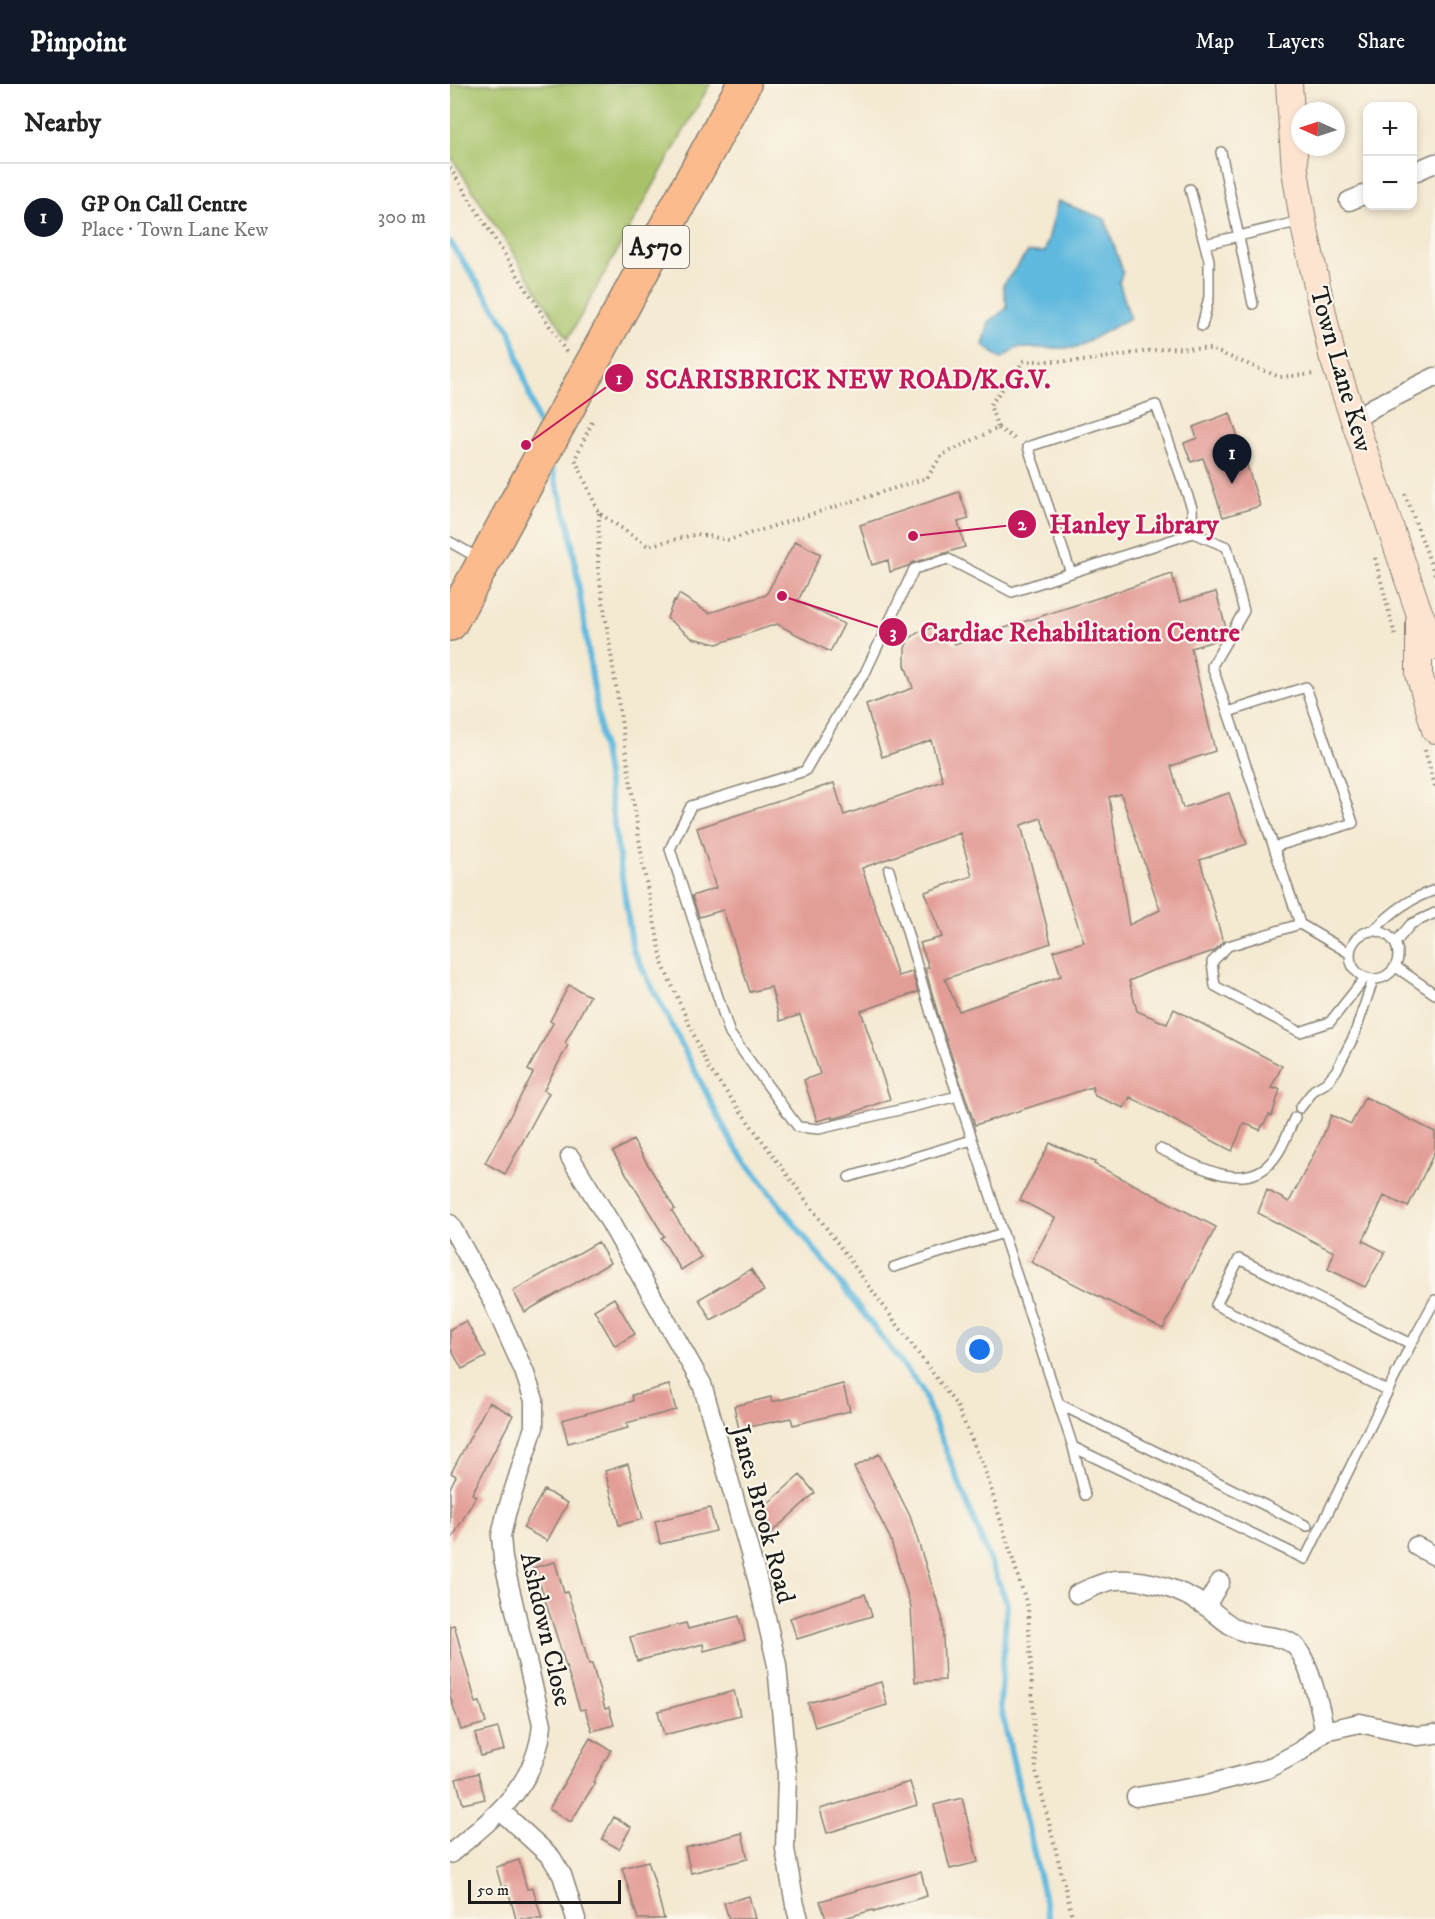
<!DOCTYPE html>
<html lang="en">
<head>
<meta charset="utf-8">
<style>
	body { margin:0; font-family:"IM FELL DW Pica",serif; background:#f2f2f2; color:#222 }
	.controls { position:absolute; right:18px; top:18px; display:grid; overflow:hidden; border-radius:12px; box-shadow:0 3px 9px #0003 }
	.controls button { width:54px; height:54px; display:grid; place-items:center; padding:0; border:0; border-bottom:2px solid #e0e0e0; background:#fff; color:#222; font:30px sans-serif }
	.compass { position:absolute; left:841px; top:18px; width:54px; height:54px; border-radius:50%; background:#fff; box-shadow:0 3px 9px #0003; rotate:273deg }
	.scale { position:absolute; left:18px; bottom:15px; width:153px; box-sizing:border-box; padding-left:6px; border:3px solid #1c1c1c; border-top:0; font-size:16px; line-height:21px; white-space:nowrap; color:#1c1c1c; -webkit-text-stroke:4px #fbf7ec; paint-order:stroke }
	.you { position:absolute; left:530px; top:1266px; width:21px; height:21px; margin:-15px; border:4px solid #fff; border-radius:50%; background:#1a73e8; box-shadow:0 0 0 9px #1a73e833 }
	.badge { display:grid; place-items:center; width:39px; height:39px; border-radius:50%; background:#111827; color:#fff; font-size:20px; font-weight:700 }
	.pin { position:absolute; translate:-50% -50px; filter:drop-shadow(0 2px 3px #0008) }
	.pin::after { content:''; position:absolute; top:32px; width:21px; height:18px; background:inherit; clip-path:polygon(0 0,100% 0,50% 100%) }
	.list { margin:0; padding:0; list-style:none }
	h2 { display:flex; justify-content:space-between; align-items:center; height:78px; margin:0; padding:0 24px; font-size:26px }
	h2 small { font-size:20px; font-weight:400; color:#767676 }
	.list li { display:grid; grid-template-columns:39px 1fr auto; gap:18px; align-items:center; box-sizing:border-box; height:108px; padding:0 24px; border-top:2px solid #e0e0e0 }
	.list b { display:block; font-size:22px; white-space:nowrap }
	.list p { margin:0; font-size:20px; white-space:nowrap; color:#767676 }
	.list em { font-size:20px; font-style:normal; color:#767676 }
	.map { position:relative; flex:none; width:985px; height:1835px; overflow:hidden }
	header { display:flex; align-items:center; gap:36px; box-sizing:border-box; height:84px; padding:0 30px; background:#111827; color:#fff }
	header strong { font-size:28px }
	nav { display:flex; gap:33px; margin-inline-start:auto; font-size:21px }
	main { display:flex }
	aside { flex:1; background:#fff }
	.map>svg:first-child { display:block }
</style>
</head>
<body>
<header>
<strong>Pinpoint</strong>
<nav><a>Map</a><a>Layers</a><a>Share</a></nav>
</header>
<main>
<aside>
<h2>Nearby<small></small></h2>
<ul class="list">
<li><span class="badge">1</span><div><b>GP On Call Centre</b><p>Place · Town Lane Kew</p></div><em>300 m</em></li>
</ul>
</aside>
<div class="map">
<svg width="985" height="1835" viewBox="0 0 985 1835">
	<rect width="100%" height="100%" fill="#fbf7ec"/>
	<filter id="ink" filterUnits="userSpaceOnUse"><feTurbulence type="fractalNoise" baseFrequency=".0167" numOctaves="2"/><feDisplacementMap in="SourceGraphic" scale="12" xChannelSelector="R" yChannelSelector="G"/><feConvolveMatrix kernelMatrix="1 2 1 2 8 2 1 2 1" color-interpolation-filters="sRGB"/></filter>
	<filter id="wash" filterUnits="userSpaceOnUse"><feTurbulence type="fractalNoise" baseFrequency=".008" numOctaves="4" result="noise"/><feDisplacementMap in="SourceGraphic" scale="24" xChannelSelector="R" yChannelSelector="G"/><feGaussianBlur stdDeviation="1.35" result="paint"/><feColorMatrix in="noise" values="0 0 0 0 0 0 0 0 0 0 0 0 0 0 0 0 0 1.4 0 .05"/><feComposite in="paint" operator="in"/></filter>
	<g filter="url(#wash)">
		<rect width="100%" height="100%" fill="#f4e9d1"/>
		<path fill="#a7c269" stroke="#626f42" stroke-width="1.5" d="M 0,0 L 260,0 L 118,255 L 0,71 Z"/>
		<path fill="#61b9de" stroke="#3e6a7d" stroke-width="1.5" d="M 608,117 L 655,135 L 673,188 L 669,198 L 680,234 L 626,264 L 567,264 L 551,275 L 533,261 L 539,238 L 557,224 L 553,201 L 578,168 L 595,168 Z"/>
		<g fill="none" stroke-linecap="round" stroke-linejoin="round">
			<path stroke="#61b9de" stroke-width="6" d="M 0,158 L 60,247 L 91,349
				M 100,379 L 120,445 L 183,866 L 282,1059 L 471,1304 L 557,1519 L 550,1620 L 599,1835"/>
		</g>
		<g id="blocks">
			<path fill="#e39d97" fill-rule="evenodd" d="M 780,329 L 810,422 L 773,433 L 753,374 L 741,378 L 734,359 L 747,354 L 743,343 Z
				M 509,408 L 519,435 L 508,438 L 515,463 L 462,479 L 458,482 L 440,488 L 438,476 L 422,481 L 410,441 Z
				M 345,457 L 371,470 L 348,517 L 394,540 L 380,568 L 327,540 L 267,560 L 242,554 L 217,534 L 224,516 L 226,517 L 229,510 L 259,529 L 316,511 Z
				M 722,490 L 730,518 L 766,508 L 776,544 L 770,555 L 741,564 L 765,667 L 721,682 L 733,724 L 779,709 L 797,760 L 750,776 L 773,858 L 764,867 L 701,887 L 679,897 L 687,927 L 717,940 L 724,925 L 832,982 L 821,1004 L 830,1005 L 822,1032 L 819,1031 L 810,1046 L 794,1039 L 782,1067 L 680,1013 L 674,1024 L 645,1012 L 642,1003 L 525,1041 L 491,941 L 475,884 L 479,883 L 470,859 L 492,853 L 475,808 L 522,792 L 510,749 L 412,784 L 448,892 L 462,888 L 468,908 L 411,927 L 440,1015 L 397,1031 L 382,1035 L 382,1033 L 367,1037 L 354,996 L 370,990 L 350,931 L 330,937 L 321,903 L 300,908 L 273,826 L 249,833 L 242,812 L 266,804 L 247,744 L 384,699 L 394,731 L 493,697 L 481,656 L 432,673 L 416,621 L 463,604 L 455,581 L 455,564 L 459,555 L 469,548 L 481,544 L 494,548 L 505,560 ZM 671,710 L 710,826 L 679,841 L 659,713 ZM 591,734 L 634,858 L 603,867 L 611,892 L 509,927 L 495,895 L 601,859 L 571,741 Z
				M 119,901 L 140,912 L 115,959 L 118,961 L 94,1006 L 99,1009 L 55,1090 L 35,1079 L 83,989 L 78,986 L 103,939 L 100,937 Z
				M 915,1013 L 985,1048 L 985,1067 L 958,1123 L 934,1112 L 913,1157 L 935,1168 L 915,1203 L 878,1185 L 884,1168 L 808,1129 L 817,1106 L 839,1118 L 873,1052 L 881,1031 L 901,1040 Z
				M 183,1056 L 225,1125 L 222,1127 L 251,1173 L 231,1186 L 211,1154 L 214,1152 L 163,1068 Z
				M 600,1059 L 645,1078 L 644,1080 L 766,1143 L 713,1245 L 581,1178 L 605,1134 L 570,1116 Z
				M 148,1158 L 160,1179 L 75,1228 L 63,1207 Z
				M 301,1185 L 314,1207 L 261,1236 L 249,1215 Z
				M 164,1214 L 185,1250 L 165,1262 L 144,1226 Z
				M 16,1237 L 36,1273 L 12,1285 L 0,1263 L 0,1245 Z
				M 393,1300 L 400,1327 L 343,1341 L 341,1334 L 289,1345 L 284,1322 L 321,1313 L 322,1318 Z
				M 219,1301 L 226,1326 L 176,1339 L 178,1344 L 118,1359 L 112,1336 L 183,1317 L 182,1311 Z
				M 39,1318 L 63,1331 L 22,1410 L 26,1412 L 0,1458 L 0,1404 L 6,1392 L 1,1389 Z
				M 429,1370 L 460,1432 L 492,1533 L 495,1596 L 465,1598 L 461,1523 L 440,1454 L 404,1383 Z
				M 178,1380 L 193,1435 L 169,1441 L 155,1387 Z
				M 350,1391 L 365,1409 L 322,1448 L 306,1430 Z
				M 94,1406 L 118,1419 L 97,1457 L 73,1444 Z
				M 260,1424 L 266,1447 L 210,1460 L 205,1437 Z
				M 105,1478 L 114,1509 L 117,1508 L 126,1533 L 139,1580 L 142,1580 L 155,1625 L 159,1624 L 164,1641 L 142,1647 L 135,1625 L 130,1626 L 90,1500 L 87,1501 L 82,1484 Z
				M 415,1510 L 422,1532 L 347,1555 L 340,1534 Z
				M 289,1532 L 295,1556 L 254,1567 L 253,1560 L 187,1577 L 180,1553 L 236,1539 L 238,1545 Z
				M 4,1541 L 26,1619 L 30,1618 L 36,1639 L 11,1646 L 0,1612 L 0,1542 Z
				M 431,1598 L 437,1621 L 365,1643 L 358,1619 Z
				M 284,1607 L 290,1631 L 214,1651 L 208,1627 Z
				M 48,1644 L 54,1666 L 31,1672 L 25,1650 Z
				M 140,1654 L 161,1666 L 143,1698 L 145,1699 L 121,1738 L 99,1725 Z
				M 28,1689 L 35,1715 L 13,1720 L 6,1695 Z
				M 460,1698 L 467,1721 L 377,1749 L 370,1725 Z
				M 512,1714 L 528,1778 L 500,1785 L 484,1721 Z
				M 164,1733 L 181,1743 L 169,1765 L 152,1755 Z
				M 292,1749 L 298,1775 L 241,1789 L 235,1764 Z
				M 69,1776 L 77,1805 L 83,1804 L 92,1835 L 66,1835 L 57,1802 L 52,1804 L 46,1783 Z
				M 198,1777 L 204,1796 L 214,1835 L 188,1835 L 172,1784 Z
				M 471,1788 L 477,1812 L 424,1828 L 423,1826 L 391,1835 L 376,1835 L 370,1817 Z
				M 299,1812 L 305,1835 L 279,1835 L 274,1819 Z"/>
		</g>
	</g>
	<g filter="url(#ink)">
		<use href="#blocks" fill-opacity="0" stroke="#888276" stroke-width="1.5"/>
		<g fill="none" stroke-linecap="round" stroke-linejoin="round">
			<defs>
				<path id="lane" d="M 771,68 L 803,220
					M 740,105 L 759,176 L 759,213 L 752,242
					M 755,160 L 851,137
					M 0,458 L 30,475
					M 621,489 L 578,363 L 706,321 L 742,424 L 743,449
					M 778,628 L 856,603 L 903,739 L 824,763
					M 439,786 L 485,943 L 508,1012
					M 850,840 L 778,862 L 762,878 L 765,902 L 850,948 L 880,938 L 915,894
					M900 871a24 24 0 1 1 48 0a24 24 0 1 1-48 0Z
					M 923,847 C 943,827 959,815 985,806
					M 945,859 L 961,840 L 985,829
					M 946,883 L 985,910
					M 850,1024 L 864,1006 L 876,999 L 886,987 L 904,952 L 923,896
					M 710,1065 C 740,1078 793,1111 821,1078 C 832,1067 838,1047 845,1033
					M 399,1093 L 522,1056
					M 444,1183 L 553,1149
					M 938,1307 L 766,1221 L 789,1175 L 961,1260
					M 609,1320 L 857,1442
					M 623,1363 L 855,1475 L 961,1260 L 985,1216
					M 635,1411 L 623,1363 L 508,1012 L 369,1045 L 348,1043 L 280,950 L 220,765 L 241,722 L 355,687 L 398,613 L 415,589 L 464,485 L 498,475 L 562,508 L 743,449 L 777,463 L 794,527 L 762,582 L 850,840 L 899,869"/>
				<path id="street" d="M 962,89 L 985,79
					M 899,117 L 918,109
					M 905,335 L 924,323 L 985,293
					M 120,1073 L 160,1138 L 252,1300 L 307,1494 L 327,1581 L 337,1690 L 335,1765 L 345,1821 L 349,1835
					M 0,1140 L 40,1212 L 74,1287 L 84,1316 L 84,1343 L 56,1430 L 51,1452 L 53,1475 L 92,1640 C 87,1702 44,1733 0,1770
					M 966,1462 L 985,1472
					M 627,1510 C 639,1505 654,1497 666,1496 C 697,1494 732,1506 757,1523 C 767,1530 776,1540 787,1545 C 804,1554 829,1549 844,1561 C 858,1573 872,1628 874,1647
					M 756,1522 L 770,1498
					M 686,1713 L 751,1702 L 817,1685 L 851,1667 L 874,1647 L 910,1639 L 967,1652 L 985,1650
					M 51,1727 L 101,1773 L 112,1791 L 126,1835"/>
				<path id="secondary" d="M 839,0 L 845,86 L 853,137 L 882,271 L 969,528 L 985,563
					M 969,538 L 969,590 L 985,646"/>
				<path id="highway" d="M 0,540 L 294,0"/>
			</defs>
			<use href="#lane" stroke="#888276" stroke-width="12"/>
			<use href="#street" stroke="#888276" stroke-width="21"/>
			<use href="#secondary" stroke="#888276" stroke-width="28"/>
			<use href="#highway" stroke="#888276" stroke-width="36"/>
			<path stroke="#888276" stroke-width="4" stroke-dasharray="1.5 4.5" stroke-linecap="butt" d="M 0,84 L 118,271
				M 142,338 L 125,375 L 149,429 L 198,462 L 247,450 L 279,456 L 477,394 L 492,371 L 548,344 L 540,321 L 574,277 L 633,277 L 718,264 L 760,265 L 830,293 L 866,290
				M 548,344 L 568,357
				M 955,410 L 985,491
				M 149,429 L 148,484 L 194,787 L 213,881 L 258,983 L 507,1322 L 535,1386 L 578,1524 L 586,1687 L 623,1835
				M 925,474 L 945,551
				M 975,666 L 985,703"/>
			<use href="#lane" stroke="#fff" stroke-width="9"/>
			<use href="#street" stroke="#fff" stroke-width="18"/>
			<use href="#secondary" stroke="#fde4d1" stroke-width="26"/>
			<use href="#highway" stroke="#fbbb8d" stroke-width="33"/>
		</g>
	</g>
	<g text-anchor="middle" stroke-width="4.5" stroke-linejoin="round" paint-order="stroke">
		<rect fill="#fbf7ec" stroke="#5f5e5a" stroke-width="1.5" x="173" y="142" width="66" height="42" rx="4.5"/>
		<g font-size="24" font-weight="bold" fill="#1c1c1c">
			<text x="206" y="171">A570</text>
		</g>
		<g font-size="26" fill="#1c1c1c" stroke="#fbf7ec">
			<text transform="translate(892 285) rotate(74)" y="9">Town Lane Kew</text>
			<text transform="translate(314 1430) rotate(75)" y="9">Janes Brook Road</text>
			<text transform="translate(97 1545) rotate(77)" y="9">Ashdown Close</text>
		</g>
	</g>
	<path fill="none" stroke="#c2185b" stroke-width="2" d="M76 361L169 294M463 452L572 440M332 512L443 548"/>
	<g fill="#c2185b" stroke="#fbf7ec" stroke-width="2">
		<circle cx="76" cy="361" r="6"/>
		<circle cx="463" cy="452" r="6"/>
		<circle cx="332" cy="512" r="6"/>
		<circle cx="169" cy="294" r="15"/>
		<circle cx="572" cy="440" r="15"/>
		<circle cx="443" cy="548" r="15"/>
	</g>
	<g font-size="18" text-anchor="middle" font-weight="bold" fill="#fff">
		<text x="169" y="300">1</text>
		<text x="572" y="446">2</text>
		<text x="443" y="554">3</text>
	</g>
	<g font-size="27" text-anchor="middle" font-weight="bold" fill="#c2185b" stroke="#fbf7ec" stroke-width="4.5" stroke-linejoin="round" paint-order="stroke">
		<text x="398" y="304">SCARISBRICK NEW ROAD/K.G.V.</text>
		<text x="684" y="449">Hanley Library</text>
		<text x="630" y="557">Cardiac Rehabilitation Centre</text>
	</g>
</svg>
<div class="controls">
<button>+</button>
<button>−</button>
</div>
<svg class="compass" viewBox="-18 -18 36 36"><path d="M0-13l5 13h-10z" fill="#e53935"/><path d="M0 13l5-13h-10z" fill="#767676"/></svg>
<div class="scale">50 m</div>
<div class="you"></div>
<div class="pin badge" style="left:782px;top:400px">1</div>
</div>
</main>
</body>
</html>
